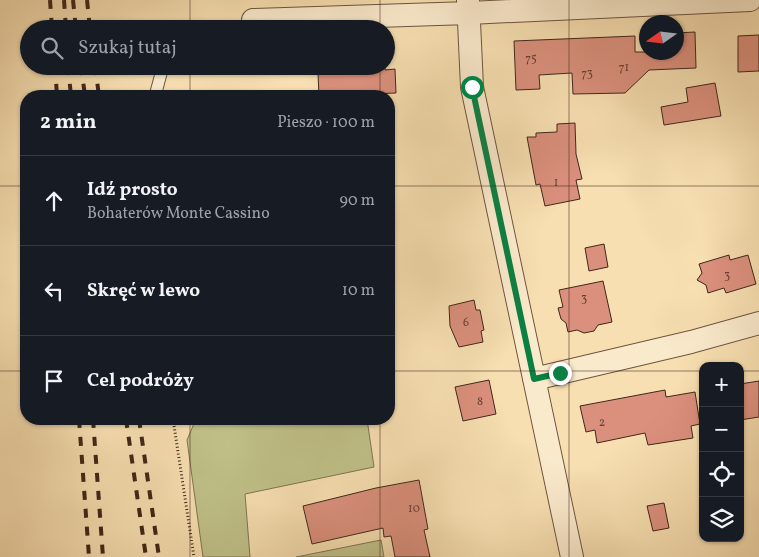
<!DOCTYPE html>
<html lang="pl">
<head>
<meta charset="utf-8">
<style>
	body { margin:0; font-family:Vollkorn,serif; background:#242831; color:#f1f3f6 }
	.controls { position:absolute; right:15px; bottom:15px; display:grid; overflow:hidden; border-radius:10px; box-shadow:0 1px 4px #0004 }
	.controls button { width:45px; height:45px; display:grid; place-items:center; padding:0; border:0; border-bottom:1px solid #363941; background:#171b24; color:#f1f3f6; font:25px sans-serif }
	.compass { position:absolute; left:639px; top:15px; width:45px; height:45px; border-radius:50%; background:#171b24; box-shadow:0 1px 4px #0004; rotate:256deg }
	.stop { position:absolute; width:15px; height:15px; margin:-11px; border:4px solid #0b8043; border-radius:50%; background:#fff }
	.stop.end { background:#0b8043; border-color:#fff; box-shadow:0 1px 5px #0008 }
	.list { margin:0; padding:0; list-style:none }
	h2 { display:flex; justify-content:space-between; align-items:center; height:65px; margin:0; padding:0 20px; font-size:21px }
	h2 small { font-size:16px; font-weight:400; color:#9ea1a6 }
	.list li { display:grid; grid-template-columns:32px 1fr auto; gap:15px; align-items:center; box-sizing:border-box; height:90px; padding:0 20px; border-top:1px solid #363941 }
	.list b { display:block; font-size:19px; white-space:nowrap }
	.list p { margin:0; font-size:16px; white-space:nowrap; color:#9ea1a6 }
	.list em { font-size:16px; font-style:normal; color:#9ea1a6 }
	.icon { flex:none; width:28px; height:28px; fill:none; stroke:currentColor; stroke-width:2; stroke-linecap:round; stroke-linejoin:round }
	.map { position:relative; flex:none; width:759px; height:557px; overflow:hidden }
	.search { position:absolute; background:#171b24; box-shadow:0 1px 4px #0004; left:20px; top:20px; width:375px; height:55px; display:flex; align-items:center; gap:12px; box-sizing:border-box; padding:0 18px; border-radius:28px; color:#9ea1a6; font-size:19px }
	.panel { position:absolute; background:#171b24; box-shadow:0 1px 4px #0004; left:20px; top:90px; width:375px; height:335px; border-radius:20px }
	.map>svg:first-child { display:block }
</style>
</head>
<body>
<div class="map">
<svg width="759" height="557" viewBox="0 0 759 557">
	<rect width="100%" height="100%" fill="#f7dfb1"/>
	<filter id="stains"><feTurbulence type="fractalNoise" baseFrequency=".004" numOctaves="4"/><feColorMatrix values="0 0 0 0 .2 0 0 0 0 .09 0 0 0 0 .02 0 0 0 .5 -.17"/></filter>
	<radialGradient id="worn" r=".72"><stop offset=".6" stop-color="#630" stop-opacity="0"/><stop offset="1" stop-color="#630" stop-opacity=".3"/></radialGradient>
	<path fill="#c0c189" stroke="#807451" d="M 196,419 L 367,419 L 374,467 L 245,494 L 250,557 L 203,557 L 187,440 Z
		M 381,540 L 384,557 L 296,557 Z"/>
	<path fill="#db907d" stroke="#402719" d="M 695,32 L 696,68 L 649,70 L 625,93 L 573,94 L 572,73 L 539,75 L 540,89 L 516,90 L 514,41 L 635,36 L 635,52 L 676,52 L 676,33 Z
		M 759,35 L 759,71 L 738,72 L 738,36 Z
		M 385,68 L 385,70 L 395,69 L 396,93 L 319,96 L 318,73 L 359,71 L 359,69 Z
		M 715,83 L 721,116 L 664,125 L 661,107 L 688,102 L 686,88 Z
		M 575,123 L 576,154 L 582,179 L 576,180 L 580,199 L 545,206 L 540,184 L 536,185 L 527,137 L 536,137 L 536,133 L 557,132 L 557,124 Z
		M 604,244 L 608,267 L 589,271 L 585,248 Z
		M 729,255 L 730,260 L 748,255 L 756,284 L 726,293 L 724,288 L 708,293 L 706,285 L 697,280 L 702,273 L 699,264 Z
		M 603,281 L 612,322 L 598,325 L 594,331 L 584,333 L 577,330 L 568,332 L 566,323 L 561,319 L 558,308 L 563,307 L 559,290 Z
		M 474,300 L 476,310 L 480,310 L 484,330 L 481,331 L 483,342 L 459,347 L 450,326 L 449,306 Z
		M 489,380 L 496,414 L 463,421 L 455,387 Z
		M 759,381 L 759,417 L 740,420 L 740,384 Z
		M 665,390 L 666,397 L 695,392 L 700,424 L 691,426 L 693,438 L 648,445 L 645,433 L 597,443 L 595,430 L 586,432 L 580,406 Z
		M 419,480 L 428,529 L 424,530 L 430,557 L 395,557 L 391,536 L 384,537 L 383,528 L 312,544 L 303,506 L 376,488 Z
		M 664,503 L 669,528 L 653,531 L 647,506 Z"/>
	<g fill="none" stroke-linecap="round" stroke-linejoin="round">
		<defs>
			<path id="service" d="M 155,96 L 162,70 L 169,66"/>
			<path id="minor" d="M 468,0 L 472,87 L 572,557
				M 253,20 L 469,13 L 750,0
				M 534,379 L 691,342 L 759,323"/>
		</defs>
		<use href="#service" stroke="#6e553f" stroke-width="13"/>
		<use href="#minor" stroke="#6e553f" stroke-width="24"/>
		<path stroke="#402719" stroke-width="3" stroke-dasharray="1 2.5" stroke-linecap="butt" d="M 173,419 L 194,557"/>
		<use href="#service" stroke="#faeacc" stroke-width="11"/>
		<use href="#minor" stroke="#faeacc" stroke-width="22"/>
		<path stroke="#402719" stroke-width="4" stroke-dasharray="9 9" stroke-linecap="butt" d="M 50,0 L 52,29
			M 64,0 L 66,29
			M 73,0 L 76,29
			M 87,0 L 90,29
			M 55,66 L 57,96
			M 68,66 L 71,96
			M 81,66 L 85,96
			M 95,66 L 99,96
			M 79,419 L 89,557
			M 93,419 L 103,557
			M 126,419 L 146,557
			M 139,419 L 159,557"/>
	</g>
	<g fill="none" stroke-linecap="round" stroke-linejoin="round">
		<path stroke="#0b8043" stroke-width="6" d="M 472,87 L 534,379 L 560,373"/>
	</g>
	<path fill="none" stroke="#402719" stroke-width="1" stroke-opacity="0.55" d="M 190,0 L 190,29M 380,0 L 380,29M 569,0 L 569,557M 190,66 L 190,96M 380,66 L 380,96M 0,186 L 26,186M 389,186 L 759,186M 0,371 L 26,371M 389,371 L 703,371M 740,371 L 759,371M 190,419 L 190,557M 380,419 L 380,557"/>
	<g text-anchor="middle" stroke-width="4" stroke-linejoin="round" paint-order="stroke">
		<g font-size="12" fill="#674132">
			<text x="531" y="62">75</text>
			<text x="624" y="71">71</text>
			<text x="587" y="77">73</text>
			<text x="556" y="186">1</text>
			<text x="727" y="279">3</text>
			<text x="584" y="302">3</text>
			<text x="466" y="326">6</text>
			<text x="480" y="405">8</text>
			<text x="602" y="426">2</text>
			<text x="414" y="512">10</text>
		</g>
	</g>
	<rect width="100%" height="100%" filter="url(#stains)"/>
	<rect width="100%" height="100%" fill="url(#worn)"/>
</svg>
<div class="controls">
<button>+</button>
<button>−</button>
<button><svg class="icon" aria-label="locate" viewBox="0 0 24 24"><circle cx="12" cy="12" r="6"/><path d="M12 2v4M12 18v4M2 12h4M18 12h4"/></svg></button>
<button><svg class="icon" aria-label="layers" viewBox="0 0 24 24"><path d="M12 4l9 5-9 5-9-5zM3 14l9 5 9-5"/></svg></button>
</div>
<svg class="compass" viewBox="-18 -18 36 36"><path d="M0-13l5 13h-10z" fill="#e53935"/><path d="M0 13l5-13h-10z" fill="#9ea1a6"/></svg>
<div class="stop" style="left:472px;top:87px"></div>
<div class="stop end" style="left:560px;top:373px"></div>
<div class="search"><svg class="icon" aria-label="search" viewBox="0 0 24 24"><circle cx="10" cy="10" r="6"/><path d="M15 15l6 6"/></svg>Szukaj tutaj</div>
<section class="panel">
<h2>2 min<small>Pieszo · 100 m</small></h2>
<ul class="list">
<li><svg class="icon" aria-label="ahead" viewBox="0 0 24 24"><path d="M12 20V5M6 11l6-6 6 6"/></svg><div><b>Idź prosto</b><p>Bohaterów Monte Cassino</p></div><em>90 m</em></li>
<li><svg class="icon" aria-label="left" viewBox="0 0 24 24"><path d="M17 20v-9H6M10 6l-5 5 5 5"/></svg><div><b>Skręć w lewo</b></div><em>10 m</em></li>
<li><svg class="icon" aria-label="arrive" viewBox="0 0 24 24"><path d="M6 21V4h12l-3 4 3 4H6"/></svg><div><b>Cel podróży</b></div></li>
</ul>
</section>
</div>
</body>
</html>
